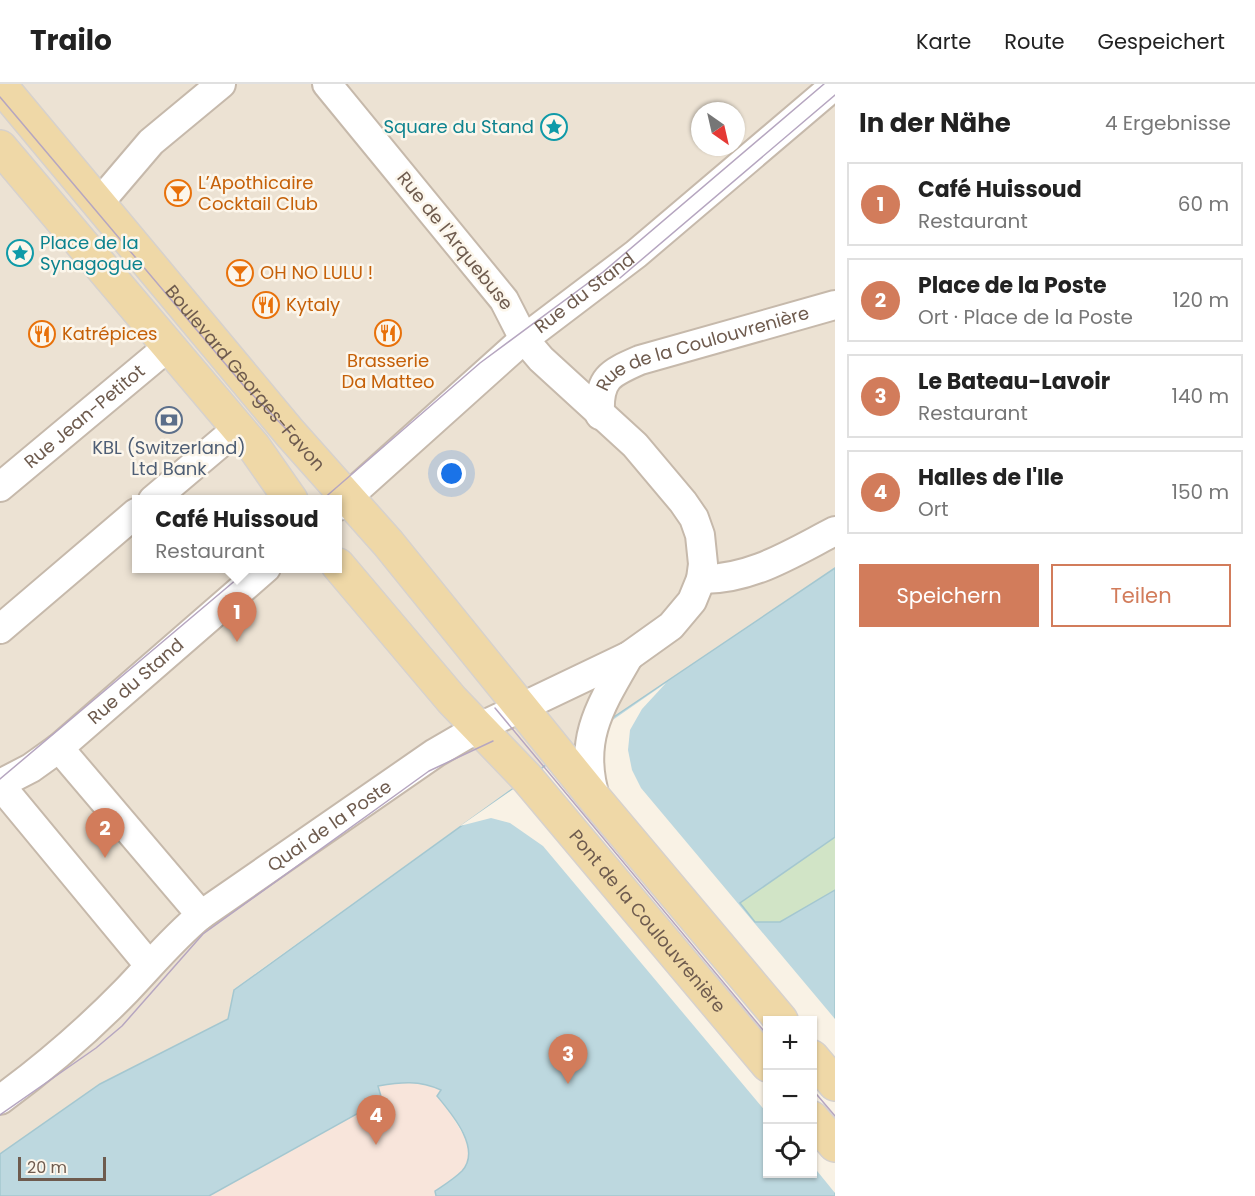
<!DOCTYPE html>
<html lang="de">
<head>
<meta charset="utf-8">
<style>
	body { margin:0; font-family:Poppins,sans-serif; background:#f6f6f6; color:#222 }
	.controls { position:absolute; right:18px; bottom:18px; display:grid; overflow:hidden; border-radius:0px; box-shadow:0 2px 4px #0004 }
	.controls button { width:54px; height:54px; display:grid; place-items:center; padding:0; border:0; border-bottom:2px solid #e0e0e0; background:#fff; color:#222; font:30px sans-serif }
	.compass { position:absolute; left:691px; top:18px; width:54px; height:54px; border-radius:50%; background:#fff; box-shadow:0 2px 4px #0004; rotate:146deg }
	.scale { position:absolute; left:18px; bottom:15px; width:88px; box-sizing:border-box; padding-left:6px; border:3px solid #6e5b4e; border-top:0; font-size:16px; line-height:21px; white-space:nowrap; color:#6e5b4e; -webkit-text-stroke:4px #fcf6eb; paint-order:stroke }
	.you { position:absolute; left:452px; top:390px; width:21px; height:21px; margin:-15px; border:4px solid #fff; border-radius:50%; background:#1a73e8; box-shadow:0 0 0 9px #1a73e833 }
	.badge { display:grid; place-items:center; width:39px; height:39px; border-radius:50%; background:#d27c5b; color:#fff; font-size:20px; font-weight:700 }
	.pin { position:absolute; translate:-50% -50px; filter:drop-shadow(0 2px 3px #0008) }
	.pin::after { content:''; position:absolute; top:32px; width:21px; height:18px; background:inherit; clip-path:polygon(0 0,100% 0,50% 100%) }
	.popup { position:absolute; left:132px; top:411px; width:210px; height:78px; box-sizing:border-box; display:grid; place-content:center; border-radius:0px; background:#fff; filter:drop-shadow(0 2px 4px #0005); font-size:20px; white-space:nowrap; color:#767676 }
	.popup b { font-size:22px; color:#222 }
	.popup::after { content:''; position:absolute; left:50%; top:100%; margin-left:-12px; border:12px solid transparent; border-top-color:#fff }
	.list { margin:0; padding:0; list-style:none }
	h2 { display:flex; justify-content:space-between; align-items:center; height:78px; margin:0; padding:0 24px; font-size:26px }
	h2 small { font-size:20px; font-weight:400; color:#767676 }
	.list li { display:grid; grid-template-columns:39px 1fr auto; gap:18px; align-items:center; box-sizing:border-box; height:84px; margin:0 12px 12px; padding:0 12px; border:2px solid #e0e0e0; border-radius:0px }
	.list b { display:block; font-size:22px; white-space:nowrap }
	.list p { margin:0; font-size:20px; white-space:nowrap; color:#767676 }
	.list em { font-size:20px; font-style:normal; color:#767676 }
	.actions { display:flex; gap:12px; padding:18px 24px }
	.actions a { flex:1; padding:14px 0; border:2px solid #d27c5b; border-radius:0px; text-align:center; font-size:21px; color:#d27c5b }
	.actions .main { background:#d27c5b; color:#fff }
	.icon { flex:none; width:33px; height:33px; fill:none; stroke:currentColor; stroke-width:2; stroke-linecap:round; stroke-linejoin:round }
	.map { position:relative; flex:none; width:835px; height:1112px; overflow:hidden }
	header { display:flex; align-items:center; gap:36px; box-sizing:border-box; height:84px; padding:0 30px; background:#fff; border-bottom:2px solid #e0e0e0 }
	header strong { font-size:28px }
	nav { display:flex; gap:33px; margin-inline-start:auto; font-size:21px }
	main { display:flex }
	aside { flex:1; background:#fff }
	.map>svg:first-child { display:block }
</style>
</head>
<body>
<header>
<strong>Trailo</strong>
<nav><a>Karte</a><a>Route</a><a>Gespeichert</a></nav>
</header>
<main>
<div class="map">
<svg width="835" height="1112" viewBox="0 0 835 1112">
	<rect width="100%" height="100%" fill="#f9f2e5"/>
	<path fill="#ece2d3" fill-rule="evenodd" d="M 0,0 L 835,0 L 835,484 L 590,649 L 234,905 L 228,935 L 100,1000 L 0,1070 ZM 700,27 L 736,27 L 736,63 L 700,63 ZM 136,416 L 338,416 L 338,484 L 136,484 Z"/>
	<path fill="#f8e5db" d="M 407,998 L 420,998 L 441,1006 L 438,1012 L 449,1027 L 470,1062 L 468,1077 L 462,1087 L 435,1107 L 437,1112 L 209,1112 L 382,1016 L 377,1002 Z"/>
	<path fill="#d1e4c6" d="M 835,753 L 835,806 L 781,838 L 755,838 L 740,819 Z"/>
	<path fill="#bdd8df" stroke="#a4c7d0" stroke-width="1.5" fill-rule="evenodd" d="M 835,484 L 835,753 L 740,819 L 755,838 L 780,838 L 835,806 L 835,1112 L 436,1112 L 435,1107 C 444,1101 454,1095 462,1087 C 482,1065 452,1030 437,1012 L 441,1006 C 419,996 401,998 378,1002 L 382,1016 L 209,1112 L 0,1112 L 0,1070 L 100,1000 L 228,935 L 234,906 L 590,649 ZM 768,936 L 812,936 L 812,1090 L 768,1090 Z"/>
	<path fill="#f9f2e5" d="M 666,599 L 642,625 L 630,646 L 628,666 L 632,686 L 641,704 L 835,935 L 835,1109 L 813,1082 L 812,936 L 768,936 L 767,1029 L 543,762 L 510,739 L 491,734 L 460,742 Z"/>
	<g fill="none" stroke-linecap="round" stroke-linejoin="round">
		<defs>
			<g id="minor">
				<path d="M 99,119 L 151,58 L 221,0"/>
				<path id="s1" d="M 600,331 C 598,294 610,289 640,276 L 835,221"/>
				<path id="s2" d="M 0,403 L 169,262"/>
				<path d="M 153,416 L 238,344"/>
				<path id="s3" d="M 338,422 L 524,255 L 636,170 L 835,1"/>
				<path d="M 701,495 C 751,496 792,469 835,447"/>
				<path d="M 0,545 L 136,429"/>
				<path d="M 59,664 L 201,831"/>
				<path id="s4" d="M 0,700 L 31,684 L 59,664 L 266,484"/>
				<path d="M 0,701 L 149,881"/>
				<path d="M 596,716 C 577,657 600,622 629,572"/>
				<path id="s5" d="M 0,1016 C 45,983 87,947 126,907 C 151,881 173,854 201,831 L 435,669 L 478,644 L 629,572 L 671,542 L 692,517 L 701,495 L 703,480 L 700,451 L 694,434 L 683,418 L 635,361 L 541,275 L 524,255 L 504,216 L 327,0"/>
			</g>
			<g id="major">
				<path id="s6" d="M 0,1 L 290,349 L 388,459 L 596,716 L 781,936"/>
				<path d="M 0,63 L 254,363 L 291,416"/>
				<path id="s7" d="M 338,481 L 452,616 L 527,694 L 768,981"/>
				<path d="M 812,973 L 835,1000"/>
				<path d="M 812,1034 L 835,1061"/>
			</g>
		</defs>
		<use href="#minor" stroke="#c6b9ab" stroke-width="32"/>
		<use href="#major" stroke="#d6d1cd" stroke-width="36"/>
		<use href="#minor" stroke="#fff" stroke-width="28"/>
		<use href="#major" stroke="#efd8a7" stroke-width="33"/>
		<path stroke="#b6a6c0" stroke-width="1.5" d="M 0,13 L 244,302 L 290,349
			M 620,194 L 835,11
			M 322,416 L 480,279 L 603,188 L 824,0
			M 495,624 L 768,952
			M 0,695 L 250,484
			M 812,1005 L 835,1032
			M 0,1031 L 96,964 L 122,942 L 203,850 L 429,687 L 493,657"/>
	</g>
	<defs>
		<symbol id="sight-ring" viewBox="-11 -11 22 22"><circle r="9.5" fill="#fcf6eb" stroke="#0f9aa8" stroke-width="1.5"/><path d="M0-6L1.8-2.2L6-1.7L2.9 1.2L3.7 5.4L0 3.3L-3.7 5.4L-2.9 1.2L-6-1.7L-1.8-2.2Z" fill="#0f9aa8"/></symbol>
		<symbol id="bar-ring" viewBox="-11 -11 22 22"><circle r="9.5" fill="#fcf6eb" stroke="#e8710a" stroke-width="1.5"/><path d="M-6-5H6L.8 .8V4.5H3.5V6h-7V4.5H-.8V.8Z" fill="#e8710a"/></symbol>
		<symbol id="restaurant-ring" viewBox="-11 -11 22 22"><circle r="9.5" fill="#fcf6eb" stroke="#e8710a" stroke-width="1.5"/><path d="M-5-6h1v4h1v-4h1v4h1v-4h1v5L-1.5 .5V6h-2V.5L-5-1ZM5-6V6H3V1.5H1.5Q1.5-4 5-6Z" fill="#e8710a"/></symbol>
		<symbol id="bank-ring" viewBox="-11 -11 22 22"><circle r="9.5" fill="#fcf6eb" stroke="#5c6f8a" stroke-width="1.5"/><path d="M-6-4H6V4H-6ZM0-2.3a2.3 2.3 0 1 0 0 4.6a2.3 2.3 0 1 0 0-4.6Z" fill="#5c6f8a"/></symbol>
	</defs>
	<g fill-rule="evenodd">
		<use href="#sight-ring" x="539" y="28" width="30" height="30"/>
		<use href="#bar-ring" x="163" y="94" width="30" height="30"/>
		<use href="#sight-ring" x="5" y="154" width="30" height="30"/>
		<use href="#bar-ring" x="225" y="174" width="30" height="30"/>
		<use href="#restaurant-ring" x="251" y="206" width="30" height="30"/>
		<use href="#restaurant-ring" x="373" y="234" width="30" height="30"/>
		<use href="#restaurant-ring" x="27" y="235" width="30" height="30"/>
		<use href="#bank-ring" x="154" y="321" width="30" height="30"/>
	</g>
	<g text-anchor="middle" stroke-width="5" stroke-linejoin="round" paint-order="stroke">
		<g font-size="18" fill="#0d838f" stroke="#fcf6eb" text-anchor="end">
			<text x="534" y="49">Square du Stand</text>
			<text x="40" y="165" text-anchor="start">Place de la<tspan x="40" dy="21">Synagogue</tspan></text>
		</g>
		<g font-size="18" fill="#c56008" stroke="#fcf6eb" text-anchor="start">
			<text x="198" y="105">L’Apothicaire<tspan x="198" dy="21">Cocktail Club</tspan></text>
			<text x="260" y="195">OH NO LULU !</text>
			<text x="286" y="227">Kytaly</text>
			<text x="62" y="256">Katrépices</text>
			<text x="388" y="283" text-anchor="middle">Brasserie<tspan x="388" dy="21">Da Matteo</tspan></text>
		</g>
		<g font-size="18" fill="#6e5b4e" stroke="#fcf6eb">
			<text transform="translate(455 157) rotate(51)" y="6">Rue de l'Arquebuse</text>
			<text dy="6" stroke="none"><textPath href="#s3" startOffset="326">Rue du Stand</textPath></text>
			<text dy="6" stroke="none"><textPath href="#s1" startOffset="138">Rue de la Coulouvrenière</textPath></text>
			<text dy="6" stroke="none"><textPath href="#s6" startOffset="382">Boulevard Georges-Favon</textPath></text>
			<text dy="6" stroke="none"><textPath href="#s2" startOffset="110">Rue Jean-Petitot</textPath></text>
			<text dy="6" stroke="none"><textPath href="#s4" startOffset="171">Rue du Stand</textPath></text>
			<text dy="6" stroke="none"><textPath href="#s5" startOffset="430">Quai de la Poste</textPath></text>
			<text dy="6" stroke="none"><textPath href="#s7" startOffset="472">Pont de la Coulouvrenière</textPath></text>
		</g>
		<g font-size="18" fill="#4e5e75" stroke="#fcf6eb">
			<text x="169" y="370">KBL (Switzerland)<tspan x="169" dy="21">Ltd Bank</tspan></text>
		</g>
	</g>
</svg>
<div class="controls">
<button>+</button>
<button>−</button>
<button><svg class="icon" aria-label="locate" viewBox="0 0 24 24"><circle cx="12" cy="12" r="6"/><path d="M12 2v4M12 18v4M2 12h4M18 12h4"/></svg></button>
</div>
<svg class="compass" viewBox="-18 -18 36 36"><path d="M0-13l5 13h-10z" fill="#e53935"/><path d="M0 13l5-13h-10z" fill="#767676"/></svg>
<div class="scale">20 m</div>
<div class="you"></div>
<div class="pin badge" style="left:237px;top:558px">1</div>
<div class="popup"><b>Café Huissoud</b>Restaurant</div>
<div class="pin badge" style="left:105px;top:774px">2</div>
<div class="pin badge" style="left:568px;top:1000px">3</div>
<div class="pin badge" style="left:376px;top:1061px">4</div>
</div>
<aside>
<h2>In der Nähe<small>4 Ergebnisse</small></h2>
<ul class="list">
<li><span class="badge">1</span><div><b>Café Huissoud</b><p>Restaurant</p></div><em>60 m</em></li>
<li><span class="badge">2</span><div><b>Place de la Poste</b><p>Ort · Place de la Poste</p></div><em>120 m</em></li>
<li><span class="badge">3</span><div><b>Le Bateau-Lavoir</b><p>Restaurant</p></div><em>140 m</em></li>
<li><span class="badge">4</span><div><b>Halles de l'Ile</b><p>Ort</p></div><em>150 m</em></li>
</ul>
<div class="actions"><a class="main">Speichern</a><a>Teilen</a></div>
</aside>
</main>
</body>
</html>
